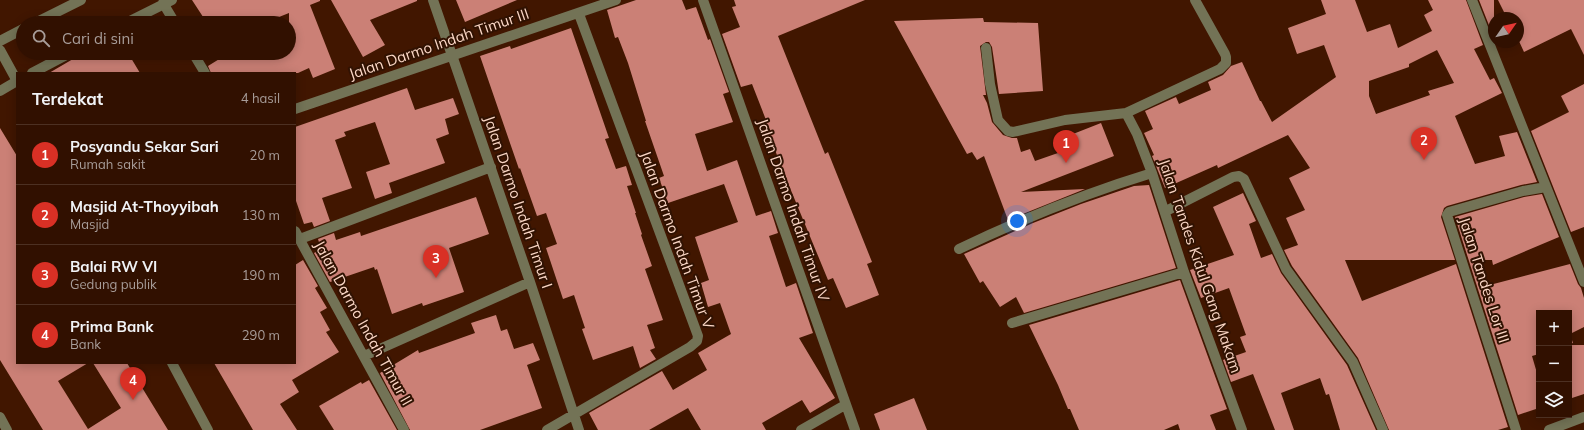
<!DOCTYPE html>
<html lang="id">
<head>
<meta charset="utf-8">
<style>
	body { margin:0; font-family:Mulish,sans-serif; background:#39190a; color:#f1f3f6 }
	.controls { position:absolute; right:12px; bottom:12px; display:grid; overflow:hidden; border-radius:0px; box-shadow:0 2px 10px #0003 }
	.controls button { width:36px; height:36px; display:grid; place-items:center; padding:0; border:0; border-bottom:1px solid #4c3022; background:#311000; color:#f1f3f6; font:20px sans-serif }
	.compass { position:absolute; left:1488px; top:12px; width:36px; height:36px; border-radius:50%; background:#311000; box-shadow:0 2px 10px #0003; rotate:56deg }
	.you { position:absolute; left:1017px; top:221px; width:14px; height:14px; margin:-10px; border:3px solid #fff; border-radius:50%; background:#1a73e8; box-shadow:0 0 0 6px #1a73e833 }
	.badge { display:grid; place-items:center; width:26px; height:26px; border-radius:50%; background:#d93025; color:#fff; font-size:13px; font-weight:700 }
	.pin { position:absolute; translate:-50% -33px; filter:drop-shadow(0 1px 2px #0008) }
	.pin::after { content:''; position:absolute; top:21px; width:14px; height:12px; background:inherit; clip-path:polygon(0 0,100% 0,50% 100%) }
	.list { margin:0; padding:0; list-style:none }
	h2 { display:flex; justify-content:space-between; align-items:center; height:52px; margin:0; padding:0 16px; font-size:17px }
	h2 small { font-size:13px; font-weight:400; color:#a89d99 }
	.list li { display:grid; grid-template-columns:26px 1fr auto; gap:12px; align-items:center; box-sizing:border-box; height:60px; padding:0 16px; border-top:1px solid #4c3022 }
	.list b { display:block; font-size:15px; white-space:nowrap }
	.list p { margin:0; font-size:13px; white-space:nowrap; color:#a89d99 }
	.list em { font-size:13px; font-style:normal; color:#a89d99 }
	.icon { flex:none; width:22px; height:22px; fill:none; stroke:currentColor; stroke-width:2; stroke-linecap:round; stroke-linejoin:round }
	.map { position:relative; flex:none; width:1584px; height:430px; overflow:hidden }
	.search { position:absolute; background:#311000; box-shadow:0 2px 10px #0003; left:16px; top:16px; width:280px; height:44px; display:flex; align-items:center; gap:10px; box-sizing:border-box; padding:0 14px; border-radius:22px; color:#a89d99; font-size:15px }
	.panel { position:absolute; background:#311000; box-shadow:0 2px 10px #0003; left:16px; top:72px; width:280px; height:292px; border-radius:0px }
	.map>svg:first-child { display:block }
</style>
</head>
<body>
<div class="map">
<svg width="1584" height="430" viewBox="0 0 1584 430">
	<rect width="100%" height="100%" fill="#411600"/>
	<path fill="#cb8076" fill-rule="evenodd" d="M 192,0 L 320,0 L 320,1 L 310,5 L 335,69 L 313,78 L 309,68 L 298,73 L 211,73 L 208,66 L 229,53 L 289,53 L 289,13 L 264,23 L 207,23 Z
		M 331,0 L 417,0 L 417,1 L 370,20 L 385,45 L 363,57 Z
		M 456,0 L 517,0 L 465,22 Z
		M 636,0 L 682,0 L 686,10 L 696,7 L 708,40 L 710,39 L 729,92 L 723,94 L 733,122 L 695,134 L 707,171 L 737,160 L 756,216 L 771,211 L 778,233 L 769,236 L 786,287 L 796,283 L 813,333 L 799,338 L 835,398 L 810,413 L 802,400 L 762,423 L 766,430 L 701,430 L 688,408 L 649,430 L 598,430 L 589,413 L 662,371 L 673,390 L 707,370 L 698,353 L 731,334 L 720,303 L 708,307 L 701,283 L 709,280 L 695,237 L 738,222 L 724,184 L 668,203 L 659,178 L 664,176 L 645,121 L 646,121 L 628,63 L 618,37 L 615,38 L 607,10 Z
		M 734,0 L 865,0 L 778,36 L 825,154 L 828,152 L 872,262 L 867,264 L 879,295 L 846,308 L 833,278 L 828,280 L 783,171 L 764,121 L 766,120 L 752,84 L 741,87 L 722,34 L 740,27 L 732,7 L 736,6 Z
		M 1321,0 L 1355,0 L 1367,32 L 1390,24 L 1398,48 L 1432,31 L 1424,15 L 1433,10 L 1428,0 L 1466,0 L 1483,45 L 1474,49 L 1490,80 L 1494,78 L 1502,93 L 1455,116 L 1475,164 L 1505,156 L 1499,136 L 1517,132 L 1537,182 L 1521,185 L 1447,206 L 1444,208 L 1441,217 L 1455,260 L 1345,260 L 1362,301 L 1456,264 L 1508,427 L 1498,430 L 1389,430 L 1358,358 L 1292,266 L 1284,250 L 1298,245 L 1286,218 L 1305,210 L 1289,178 L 1310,168 L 1288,135 L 1218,168 L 1217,165 L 1165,188 L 1152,156 L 1154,155 L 1144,133 L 1153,129 L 1145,111 L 1176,97 L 1179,104 L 1211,90 L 1208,82 L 1223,75 L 1231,66 L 1242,62 L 1260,101 L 1261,101 L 1272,122 L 1336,77 L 1324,45 L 1297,54 L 1288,28 L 1326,14 ZM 1437,50 L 1454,83 L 1428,91 L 1430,95 L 1376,114 L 1369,96 L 1369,81 L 1409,67 L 1409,64 Z
		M 1479,0 L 1494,0 L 1494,38 Z
		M 1498,0 L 1584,0 L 1584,55 L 1571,29 L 1524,52 L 1518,39 L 1518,18 L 1507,18 Z
		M 983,18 L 984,22 L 1038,23 L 1043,91 L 999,94 L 992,47 L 989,42 L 986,42 L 980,46 L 986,95 L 983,95 L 987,103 L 992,122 L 1003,135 L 1012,138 L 1017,138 L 1021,152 L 1030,149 L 1035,161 L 1078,146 L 1073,134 L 1101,123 L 1114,156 L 1021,192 L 1085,189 L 1008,220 L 984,156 L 977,160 L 972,152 L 967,154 L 894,21 Z
		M 571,28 L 609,138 L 605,139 L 616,169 L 626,166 L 632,185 L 627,186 L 636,213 L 635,213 L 642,234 L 641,235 L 652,266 L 645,269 L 663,320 L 647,325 L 655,348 L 650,350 L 656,359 L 640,368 L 633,346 L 593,360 L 582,329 L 585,328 L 574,295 L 563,299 L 546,248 L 557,244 L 546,213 L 537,216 L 520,168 L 519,169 L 480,56 L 510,46 L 511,49 Z
		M 79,53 L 128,53 L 140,73 L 49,73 L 73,59 Z
		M 1584,84 L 1584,227 L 1571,232 L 1531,131 L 1569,112 L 1561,96 Z
		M 407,88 L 415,110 L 453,98 L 459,114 L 445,119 L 449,134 L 436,139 L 445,163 L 389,183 L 392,193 L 375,199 L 366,172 L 390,164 L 375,122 L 344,132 L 346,136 L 335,140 L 352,188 L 322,198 L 330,221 L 314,227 L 312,222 L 304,224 L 295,198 L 295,127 Z
		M 0,128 L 17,156 L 17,363 L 88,363 L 58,381 L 88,429 L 121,408 L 93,363 L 127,363 L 168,430 L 43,430 L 0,360 Z
		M 1149,185 L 1176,268 L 1024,313 L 1016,297 L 1000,307 L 983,281 L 980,283 L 964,254 L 1033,223 L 1081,204 L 1134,186 Z
		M 1243,193 L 1256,221 L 1249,224 L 1261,258 L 1272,254 L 1281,273 L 1347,365 L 1376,430 L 1340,430 L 1329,394 L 1326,395 L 1320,378 L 1281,393 L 1294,430 L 1275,430 L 1253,374 L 1231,382 L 1223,360 L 1246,352 L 1240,337 L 1246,335 L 1229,288 L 1201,298 L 1190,270 L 1234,255 L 1213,207 Z
		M 1542,194 L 1559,237 L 1493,265 L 1492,260 L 1473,260 L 1482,287 L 1570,264 L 1578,284 L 1581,288 L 1584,298 L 1584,327 L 1570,334 L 1573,343 L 1569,344 L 1569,313 L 1539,313 L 1539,354 L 1532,356 L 1539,380 L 1539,408 L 1518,415 L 1455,217 L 1524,197 Z
		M 476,197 L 489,234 L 449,248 L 464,292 L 423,306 L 422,303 L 392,314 L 377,269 L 375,270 L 374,267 L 330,282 L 314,253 L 321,249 L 318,239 L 334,233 L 336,240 L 360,232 L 361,236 Z
		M 303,260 L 318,286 L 315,288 L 327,308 L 320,312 L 330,330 L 326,332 L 339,352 L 292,380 L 299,392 L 280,404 L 297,430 L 253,430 L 214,363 L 295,363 L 295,265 Z
		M 1180,280 L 1227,409 L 1210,415 L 1216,430 L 1180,430 L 1178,424 L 1164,430 L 1079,430 L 1070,409 L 1068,409 L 1058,385 L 1029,325 Z
		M 496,315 L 501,331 L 507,329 L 514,349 L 533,343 L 540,360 L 527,365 L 542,408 L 480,430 L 410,430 L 380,373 L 418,350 L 419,353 L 475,333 L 471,323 Z
		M 1571,345 L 1584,345 L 1584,394 L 1569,399 Z
		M 369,380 L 397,430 L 334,430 L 319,406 L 361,382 L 362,384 Z
		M 914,398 L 927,430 L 880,430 L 874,414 Z"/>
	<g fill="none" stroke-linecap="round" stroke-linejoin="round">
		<path stroke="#737356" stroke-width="10" d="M 433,0 L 530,282 L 579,430
			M 703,0 L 855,430
			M 1472,0 L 1584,282
			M 163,3 L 175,23
			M 35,23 L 81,0
			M 126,23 L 172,0
			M 0,41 L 23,29
			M 986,48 L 990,84 L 998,120 L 1008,131 L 1013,132 L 1065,120 L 1126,113 L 1220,69 L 1226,63 L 1226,57 L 1225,54 L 1195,0
			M 0,50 L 17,81
			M 193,53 L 205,73
			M 32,73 L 70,53
			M 0,91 L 17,81
			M 295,109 L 616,0
			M 1126,113 L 1137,134 L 1152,173 L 1184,272 L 1242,430
			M 1166,211 L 1233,177 L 1239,176 L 1244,179 L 1286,269 L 1353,362 L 1383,430
			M 295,231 L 404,430
			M 300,239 L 491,167
			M 959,249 C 1022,219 1086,193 1152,173
			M 1012,323 L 1184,272
			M 364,356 L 530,282
			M 172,363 L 208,430
			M 0,417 L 7,430
			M 547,430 L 690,347 L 697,341 L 698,336 L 579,14
			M 801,430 L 845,405
			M 1516,430 L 1447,215 L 1449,212 L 1523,191 L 1546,187
			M 1549,430 L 1584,417"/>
	</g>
	<g text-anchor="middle" stroke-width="4" stroke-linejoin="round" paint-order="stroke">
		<g font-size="15" fill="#fbd7c6" stroke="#301202">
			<text transform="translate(439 44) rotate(-19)" y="5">Jalan Darmo Indah Timur III</text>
			<text transform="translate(518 202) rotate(71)" y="5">Jalan Darmo Indah Timur I</text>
			<text transform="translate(793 210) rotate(71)" y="5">Jalan Darmo Indah Timur IV</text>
			<text transform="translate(677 240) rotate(70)" y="5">Jalan Darmo Indah Timur V</text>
			<text transform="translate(1200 266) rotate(71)" y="5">Jalan Tandes Kidul Gang Makam</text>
			<text transform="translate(1484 280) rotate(72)" y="5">Jalan Tandes Lor III</text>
			<text transform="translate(363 323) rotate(61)" y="5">Jalan Darmo Indah Timur II</text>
		</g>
	</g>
</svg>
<div class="controls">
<button>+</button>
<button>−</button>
<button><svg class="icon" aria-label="layers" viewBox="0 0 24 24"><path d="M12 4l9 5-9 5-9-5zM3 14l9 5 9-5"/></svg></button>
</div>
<svg class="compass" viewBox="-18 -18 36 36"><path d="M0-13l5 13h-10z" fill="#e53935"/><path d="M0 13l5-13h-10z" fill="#a89d99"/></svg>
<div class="you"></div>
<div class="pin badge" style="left:1066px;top:163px">1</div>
<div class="pin badge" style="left:1424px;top:160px">2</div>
<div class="pin badge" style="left:436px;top:278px">3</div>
<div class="pin badge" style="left:133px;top:400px">4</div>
<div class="search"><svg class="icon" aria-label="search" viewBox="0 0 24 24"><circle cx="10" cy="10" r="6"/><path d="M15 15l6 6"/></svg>Cari di sini</div>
<section class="panel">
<h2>Terdekat<small>4 hasil</small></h2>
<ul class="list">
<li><span class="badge">1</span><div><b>Posyandu Sekar Sari</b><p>Rumah sakit</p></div><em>20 m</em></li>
<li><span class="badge">2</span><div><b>Masjid At-Thoyyibah</b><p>Masjid</p></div><em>130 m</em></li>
<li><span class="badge">3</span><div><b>Balai RW VI</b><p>Gedung publik</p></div><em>190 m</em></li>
<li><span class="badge">4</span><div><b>Prima Bank</b><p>Bank</p></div><em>290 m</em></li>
</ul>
</section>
</div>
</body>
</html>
